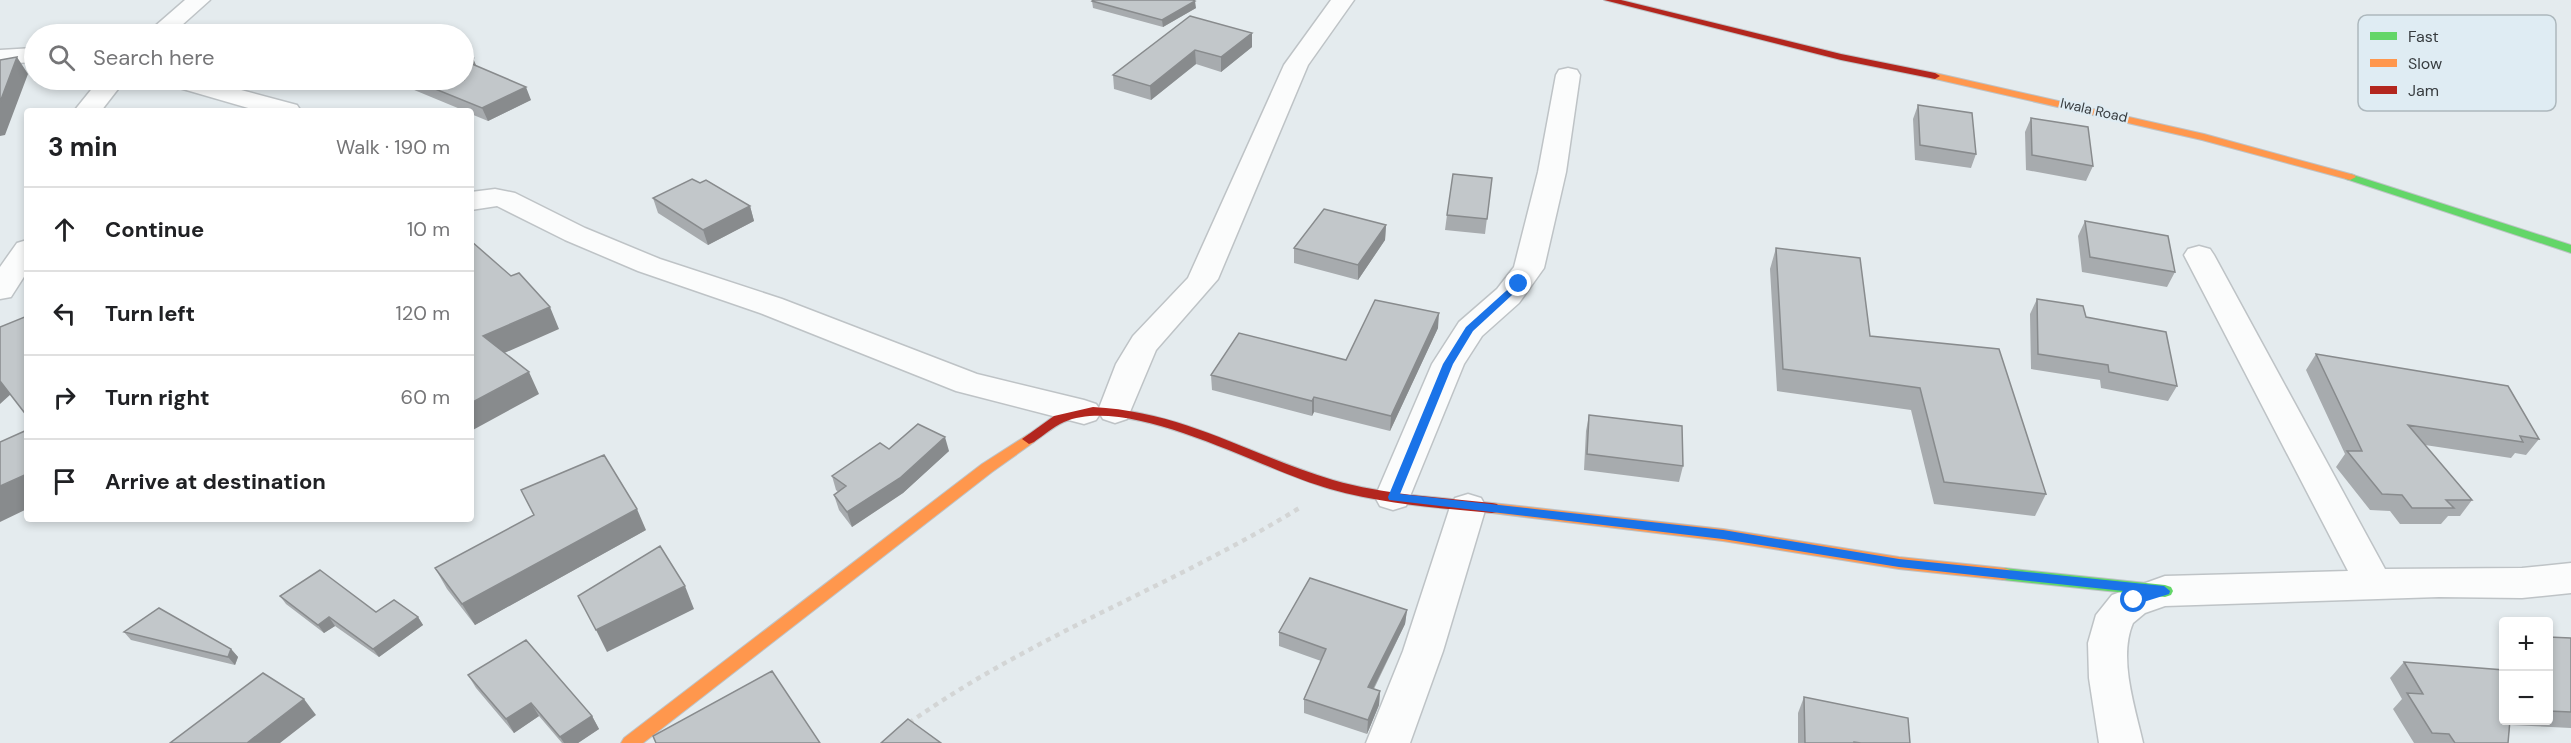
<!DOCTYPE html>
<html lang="en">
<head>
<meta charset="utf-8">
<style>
	body { margin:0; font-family:"DM Sans",sans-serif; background:#f2f2f2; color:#202124 }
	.controls { position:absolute; right:18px; bottom:18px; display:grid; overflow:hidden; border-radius:6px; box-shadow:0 3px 9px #0003 }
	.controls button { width:54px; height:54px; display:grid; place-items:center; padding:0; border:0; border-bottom:2px solid #e0e0e0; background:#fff; color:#202124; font:30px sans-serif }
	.stop { position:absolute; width:18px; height:18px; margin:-14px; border:4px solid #1a73e8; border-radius:50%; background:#fff }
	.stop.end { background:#1a73e8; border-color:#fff; box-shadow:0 2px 6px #0008 }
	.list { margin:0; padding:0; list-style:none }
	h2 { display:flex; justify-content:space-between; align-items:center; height:78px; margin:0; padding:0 24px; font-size:26px }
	h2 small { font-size:20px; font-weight:400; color:#757577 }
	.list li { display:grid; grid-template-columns:39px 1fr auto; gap:18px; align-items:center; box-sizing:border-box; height:84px; padding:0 24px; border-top:2px solid #e0e0e0 }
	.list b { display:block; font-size:22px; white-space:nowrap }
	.list em { font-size:20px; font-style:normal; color:#757577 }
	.icon { flex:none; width:33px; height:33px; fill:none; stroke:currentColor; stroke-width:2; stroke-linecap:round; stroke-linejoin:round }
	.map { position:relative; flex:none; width:2571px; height:743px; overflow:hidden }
	.search { position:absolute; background:#fff; box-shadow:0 3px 9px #0003; left:24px; top:24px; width:450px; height:66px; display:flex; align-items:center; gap:15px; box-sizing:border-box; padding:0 21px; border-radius:33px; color:#757577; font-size:22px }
	.panel { position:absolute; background:#fff; box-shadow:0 3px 9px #0003; left:24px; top:108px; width:450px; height:414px; border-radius:6px }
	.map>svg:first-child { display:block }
</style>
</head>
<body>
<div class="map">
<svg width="2571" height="743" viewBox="0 0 2571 743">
	<rect width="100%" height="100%" fill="#e4ebee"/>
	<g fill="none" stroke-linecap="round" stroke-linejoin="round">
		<defs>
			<path id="street" d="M 185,0 L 210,0 L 172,34 L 146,34 Z
				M 1331,0 L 1354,0 L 1308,65 L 1218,279 L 1156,350 L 1127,419 L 1115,423 L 1103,419 L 1100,414 L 1096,420 L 1084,424 L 956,391 L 760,313 L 638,271 L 565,240 L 497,206 L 471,210 L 471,192 L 495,189 L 515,193 L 585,228 L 660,259 L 782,299 L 977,374 L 1084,400 L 1096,404 L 1099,408 L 1116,364 L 1133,336 L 1188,278 L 1284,65 Z
				M 34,48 L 34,62 L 0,64 L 0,50 Z
				M 1568,68 L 1577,70 L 1580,75 L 1566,172 L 1544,268 L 1519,303 L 1482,336 L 1464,364 L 1406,506 L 1393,510 L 1380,506 L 1375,497 L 1432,364 L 1459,322 L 1497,289 L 1514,267 L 1538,172 L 1556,75 L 1559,70 Z
				M 99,80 L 125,80 L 101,111 L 74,111 Z
				M 165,80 L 204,80 L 297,105 L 301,111 L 259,111 L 169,85 Z
				M 27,240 L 27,272 L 11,297 L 0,299 L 0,267 L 17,243 Z
				M 2199,246 L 2210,249 L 2214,255 L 2385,569 L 2522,568 L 2571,563 L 2571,593 L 2522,598 L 2439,597 L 2165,606 L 2145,613 L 2133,623 C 2118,658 2135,707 2143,743 L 2099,743 L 2089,678 L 2088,643 L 2096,615 L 2112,595 L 2165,576 L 2348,571 L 2184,255 L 2188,249 Z
				M 1468,494 L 1481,498 L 1486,507 L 1443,651 L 1410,743 L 1366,743 L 1403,651 L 1450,507 L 1455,498 Z"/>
			<path id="fast" d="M 2350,174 L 2571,245 L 2571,253 L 2346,179 L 2344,177 Z
				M 2004,568 L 2165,585 L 2171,587 L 2173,591 L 2171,595 L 2165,597 L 2004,580 L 1998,578 L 1996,574 L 1998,570 Z"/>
			<path id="slow" d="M 1935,73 L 2204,134 L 2354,175 L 2356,177 L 2350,180 L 2202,140 L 1931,78 L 1930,76 Z
				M 1029,434 L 1036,439 L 1034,442 L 992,472 L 643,743 L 621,743 L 624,738 L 982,464 Z
				M 1492,503 L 1723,529 L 1899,557 L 2004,568 L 2010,570 L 2012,574 L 2010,578 L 2004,580 L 1899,569 L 1723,541 L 1492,513 L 1487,512 L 1484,508 L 1487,504 Z"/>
			<path id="jam" d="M 1604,0 L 1621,0 L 1841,54 L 1935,73 L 1940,76 L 1935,79 L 1841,60 Z
				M 1093,407 C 1186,412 1249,455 1333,480 C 1385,495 1439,497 1492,503 L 1497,504 L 1500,508 L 1497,512 L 1492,513 C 1438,508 1383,504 1330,489 C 1261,470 1132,394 1064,422 C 1053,427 1044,435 1034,442 L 1029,444 L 1022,439 L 1054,416 Z"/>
		</defs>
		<use href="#street" stroke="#bec3c6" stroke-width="3"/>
		<use href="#fast" stroke="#bec3c6" stroke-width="2"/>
		<use href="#slow" stroke="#bec3c6" stroke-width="2"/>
		<use href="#jam" stroke="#bec3c6" stroke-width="2"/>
		<path stroke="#d3d5d5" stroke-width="4.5" stroke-dasharray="5 5" stroke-linecap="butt" d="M 909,723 C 1033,635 1173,586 1301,507"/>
		<use href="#street" fill="#fbfcfc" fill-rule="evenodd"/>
		<use href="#fast" fill="#63d668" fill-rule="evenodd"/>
		<use href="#slow" fill="#ff974d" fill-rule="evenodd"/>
		<use href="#jam" fill="#b3261e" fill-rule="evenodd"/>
	</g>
	<path fill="#a7abae" d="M 1092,1 L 1196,8 L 1163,27 L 1093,8 Z
		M 1252,33 L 1252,47 L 1221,72 L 1196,64 L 1151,100 L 1114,89 L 1113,75 Z
		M 477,66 L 531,100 L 488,121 L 471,114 L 471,111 L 465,111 L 390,80 L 464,80 Z
		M 1918,105 L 1976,154 L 1971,168 L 1915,160 L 1913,119 Z
		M 2031,118 L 2093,166 L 2086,181 L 2026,170 L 2025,132 Z
		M 1492,178 L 1485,234 L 1445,230 L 1447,215 Z
		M 700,183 L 750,206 L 754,221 L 708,245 L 658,213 L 653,198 Z
		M 2085,221 L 2175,272 L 2167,287 L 2082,272 L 2078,236 Z
		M 1386,225 L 1385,240 L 1358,280 L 1294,263 L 1294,248 Z
		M 1776,248 L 1870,336 L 2046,494 L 2035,516 L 1934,504 L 1911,410 L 1777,391 L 1770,269 Z
		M 2037,299 L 2086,317 L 2177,386 L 2168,401 L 2101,388 L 2100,380 L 2031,369 L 2030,314 Z
		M 1438,328 L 1390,431 L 1314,412 L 1312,416 L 1212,390 L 1211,375 L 1346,360 Z
		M 2316,354 L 2539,439 L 2526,455 L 2515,453 L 2511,458 L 2425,445 L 2472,500 L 2460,516 L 2448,516 L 2441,524 L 2400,524 L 2390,511 L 2370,510 L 2336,467 L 2345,454 L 2306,370 Z
		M 1589,415 L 1683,466 L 1679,482 L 1584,470 L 1586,431 Z
		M 889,449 L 949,451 L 903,493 L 852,527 L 839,510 L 834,495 L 838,492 L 836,490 L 832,476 Z
		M 646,530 L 475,625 L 447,589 L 435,568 Z
		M 280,596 L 376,612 L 418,617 L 423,625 L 379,657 L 335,626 L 324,633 L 286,604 Z
		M 1407,610 L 1405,624 L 1374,689 L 1380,691 L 1379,705 L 1367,734 L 1304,713 L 1304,699 L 1321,661 L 1279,646 L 1279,632 Z
		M 124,632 L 231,649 L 238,657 L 235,665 L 131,640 Z
		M 2548,637 L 2571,638 L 2571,728 L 2510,725 L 2508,743 L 2414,743 L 2393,709 L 2402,699 L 2390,678 L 2404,662 L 2504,720 L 2548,720 Z
		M 468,675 L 592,716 L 599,729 L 578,743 L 562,743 L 539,716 L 514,733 L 476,688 Z
		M 1804,697 L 1910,743 L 1798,743 L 1798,713 Z"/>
	<path fill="#888b8d" d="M 1195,1 L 1196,8 L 1163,27 L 1162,20 Z
		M 1252,33 L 1252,47 L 1221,72 L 1221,57 Z
		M 1195,50 L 1196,64 L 1151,100 L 1150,86 Z
		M 17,57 L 28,74 L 5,135 L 0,136 L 0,102 Z
		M 473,58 L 478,70 L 465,61 Z
		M 526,87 L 531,100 L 488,121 L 482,108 Z
		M 750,206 L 754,221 L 708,245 L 703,230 Z
		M 1386,225 L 1385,240 L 1358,280 L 1358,265 Z
		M 550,307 L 559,329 L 493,358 L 483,336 Z
		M 1439,313 L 1438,328 L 1390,431 L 1391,416 Z
		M 529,372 L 539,394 L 471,431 L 471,403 Z
		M 0,380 L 11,394 L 0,404 Z
		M 1314,397 L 1314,412 L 1312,416 L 1312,401 Z
		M 945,437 L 949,451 L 903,493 L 852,527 L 847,512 Z
		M 27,474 L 27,509 L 0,522 L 0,486 Z
		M 637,509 L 646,530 L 475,625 L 462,604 Z
		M 685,586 L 694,609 L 607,652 L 596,630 Z
		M 1407,610 L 1405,624 L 1367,701 L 1368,687 Z
		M 329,617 L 335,626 L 324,633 L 318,625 Z
		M 418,617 L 423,625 L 379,657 L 373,649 Z
		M 231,649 L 238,657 L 235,665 L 228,657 Z
		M 1380,691 L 1379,705 L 1367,734 L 1368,720 Z
		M 304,699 L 316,715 L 280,743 L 247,743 Z
		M 531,703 L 539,716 L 514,733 L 506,719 Z
		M 592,716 L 599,729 L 578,743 L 564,743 L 560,737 Z"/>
	<path fill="#c2c7ca" stroke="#888b8d" stroke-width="1.5" d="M 1093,0 L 1193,0 L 1195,1 L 1162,20 L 1092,1 Z
		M 1190,16 L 1252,33 L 1221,57 L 1195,50 L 1150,86 L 1113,75 Z
		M 464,54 L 473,58 L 465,61 L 526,87 L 482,108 L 413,80 L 464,80 Z
		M 17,57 L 0,102 L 0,60 Z
		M 1918,105 L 1972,113 L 1976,154 L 1920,145 Z
		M 2031,118 L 2088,127 L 2093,166 L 2032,155 Z
		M 1453,174 L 1492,178 L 1487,219 L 1447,215 Z
		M 692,179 L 700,183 L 706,180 L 750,206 L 703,230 L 653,198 Z
		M 1324,209 L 1386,225 L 1358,265 L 1294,248 Z
		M 2085,221 L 2168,236 L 2175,272 L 2090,257 Z
		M 471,241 L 511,276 L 519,273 L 550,307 L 483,336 L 529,372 L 471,403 Z
		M 1776,248 L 1860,258 L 1870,336 L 1999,349 L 2046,494 L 1944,482 L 1920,388 L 1783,369 Z
		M 2037,299 L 2083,306 L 2086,317 L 2166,332 L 2177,386 L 2109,372 L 2108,365 L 2038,354 Z
		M 1375,300 L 1439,313 L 1391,416 L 1314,397 L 1312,401 L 1211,375 L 1239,333 L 1346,360 Z
		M 27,316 L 27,416 L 0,381 L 0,327 Z
		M 2316,354 L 2508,386 L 2539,439 L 2520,436 L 2523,442 L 2408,425 L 2472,500 L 2446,500 L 2454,508 L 2412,508 L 2402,495 L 2382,494 L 2347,451 L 2362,451 Z
		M 1589,415 L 1682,426 L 1683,466 L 1587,454 Z
		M 918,424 L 945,437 L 900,478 L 847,512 L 834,495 L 846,486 L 832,476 L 880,443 L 889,449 Z
		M 27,430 L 27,474 L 0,486 L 0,442 Z
		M 604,455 L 637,509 L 462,604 L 435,568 L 534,515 L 521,490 Z
		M 660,546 L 685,586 L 596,630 L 578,596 Z
		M 320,570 L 376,612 L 394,600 L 418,617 L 373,649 L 329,617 L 318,625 L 280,596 Z
		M 1310,578 L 1407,610 L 1368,687 L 1380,691 L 1368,720 L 1304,699 L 1326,649 L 1279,632 Z
		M 159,608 L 231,649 L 228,657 L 124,632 Z
		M 2548,637 L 2571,638 L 2571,712 L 2548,711 Z
		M 526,640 L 592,716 L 560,737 L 531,703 L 506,719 L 468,675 Z
		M 2404,662 L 2504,670 L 2504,720 L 2510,720 L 2508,743 L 2455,743 L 2449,734 L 2432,733 L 2407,693 L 2423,694 Z
		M 772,671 L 820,743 L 656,743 L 653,736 Z
		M 263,673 L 304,699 L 247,743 L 170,743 Z
		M 1804,697 L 1908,718 L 1910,743 L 1861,743 L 1854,742 L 1854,743 L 1805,743 Z
		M 908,719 L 941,743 L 881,743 Z"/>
	<path fill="#1a73e8" d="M 1516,282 L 1524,284 L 1473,331 L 1453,364 L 1400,494 L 1723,530 L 1899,559 L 2164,586 L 2170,591 L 2169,594 L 2134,605 L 2128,600 L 2130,597 L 2143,593 L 1899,567 L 1723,539 L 1389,500 L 1388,497 L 1443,364 L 1466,327 Z"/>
	<g text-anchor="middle" stroke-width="4.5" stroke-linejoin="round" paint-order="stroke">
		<g font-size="14" fill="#383d40" stroke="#dfecf3">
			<text transform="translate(2094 110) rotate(13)" y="5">Iwala Road</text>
		</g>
	</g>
	<rect x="2358" y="15" width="198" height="96" rx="9" fill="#dfecf3" stroke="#adb8bd" stroke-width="1.5"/>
	<rect x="2370" y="32" width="27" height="8" fill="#63d668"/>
	<rect x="2370" y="59" width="27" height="8" fill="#ff974d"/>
	<rect x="2370" y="86" width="27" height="8" fill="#b3261e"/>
	<g font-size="16" fill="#383d40">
		<text x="2408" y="42">Fast</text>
		<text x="2408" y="69">Slow</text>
		<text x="2408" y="96">Jam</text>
	</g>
</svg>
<div class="controls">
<button>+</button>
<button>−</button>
</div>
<div class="stop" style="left:2134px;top:600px"></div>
<div class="stop end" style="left:1519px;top:284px"></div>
<div class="search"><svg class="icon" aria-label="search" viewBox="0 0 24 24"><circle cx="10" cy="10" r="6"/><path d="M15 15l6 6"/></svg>Search here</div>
<section class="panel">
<h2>3 min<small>Walk · 190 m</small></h2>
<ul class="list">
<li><svg class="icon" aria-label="ahead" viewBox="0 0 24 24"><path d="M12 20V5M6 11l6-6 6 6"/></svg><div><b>Continue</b></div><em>10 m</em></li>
<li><svg class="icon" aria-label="left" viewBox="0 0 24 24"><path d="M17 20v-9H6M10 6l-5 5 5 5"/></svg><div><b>Turn left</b></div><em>120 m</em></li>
<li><svg class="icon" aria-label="right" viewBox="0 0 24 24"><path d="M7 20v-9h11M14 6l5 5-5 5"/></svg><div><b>Turn right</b></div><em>60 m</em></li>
<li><svg class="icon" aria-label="arrive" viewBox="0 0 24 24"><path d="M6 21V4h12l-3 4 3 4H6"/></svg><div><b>Arrive at destination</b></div></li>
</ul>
</section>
</div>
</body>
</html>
